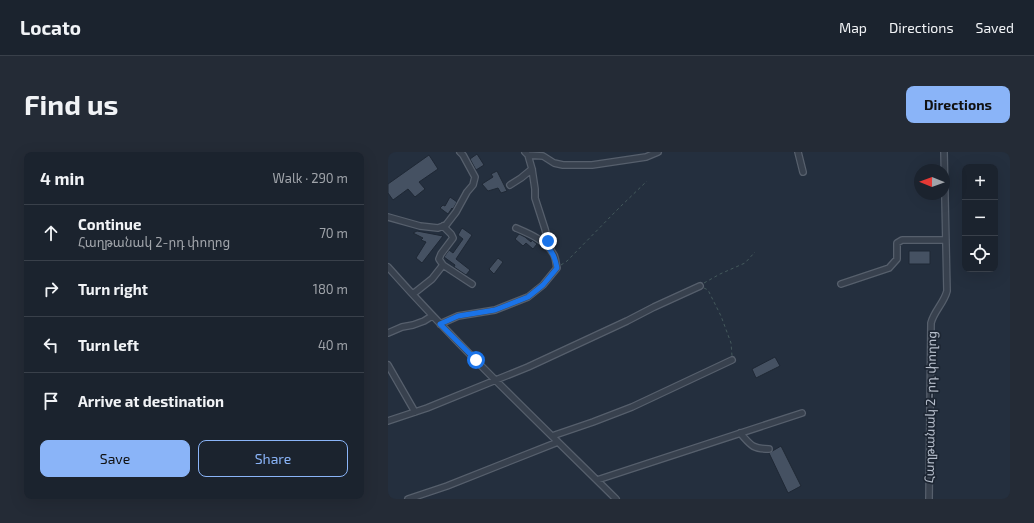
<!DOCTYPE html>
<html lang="en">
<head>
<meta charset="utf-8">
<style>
	body { margin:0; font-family:"Exo 2","Noto Sans Armenian",sans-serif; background:#242b36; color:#f1f3f6 }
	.controls { position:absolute; right:12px; top:12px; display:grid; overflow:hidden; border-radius:8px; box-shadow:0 4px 16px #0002 }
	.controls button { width:36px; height:36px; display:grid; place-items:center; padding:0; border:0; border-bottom:1px solid #39404a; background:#1b232e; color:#f1f3f6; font:20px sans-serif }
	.compass { position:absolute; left:526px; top:12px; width:36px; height:36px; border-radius:50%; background:#1b232e; box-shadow:0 4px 16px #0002; rotate:271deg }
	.stop { position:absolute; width:12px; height:12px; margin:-9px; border:3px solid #1a73e8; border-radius:50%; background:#fff }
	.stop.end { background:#1a73e8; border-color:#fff; box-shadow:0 1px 4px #0008 }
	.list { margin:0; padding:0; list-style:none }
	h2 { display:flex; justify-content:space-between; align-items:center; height:52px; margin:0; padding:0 16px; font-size:17px }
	h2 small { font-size:13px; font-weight:400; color:#a0a4aa }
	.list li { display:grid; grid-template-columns:26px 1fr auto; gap:12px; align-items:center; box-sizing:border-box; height:56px; padding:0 16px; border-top:1px solid #39404a }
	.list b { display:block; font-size:15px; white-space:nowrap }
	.list p { margin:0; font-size:13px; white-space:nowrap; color:#a0a4aa }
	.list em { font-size:13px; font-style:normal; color:#a0a4aa }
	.actions { display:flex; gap:8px; padding:12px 16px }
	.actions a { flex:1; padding:9px 0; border:1px solid #8ab4f8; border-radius:8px; text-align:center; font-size:14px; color:#8ab4f8 }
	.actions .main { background:#8ab4f8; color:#111 }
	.icon { flex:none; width:22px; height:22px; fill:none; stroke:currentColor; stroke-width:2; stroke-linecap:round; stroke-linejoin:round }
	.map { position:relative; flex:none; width:622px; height:347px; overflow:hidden; border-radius:8px }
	header { display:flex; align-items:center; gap:24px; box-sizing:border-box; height:56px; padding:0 20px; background:#1b232e; border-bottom:1px solid #39404a }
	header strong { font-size:19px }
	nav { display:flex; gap:22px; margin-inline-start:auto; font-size:14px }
	.intro { display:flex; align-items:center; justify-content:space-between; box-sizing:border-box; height:96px; padding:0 24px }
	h1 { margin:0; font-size:28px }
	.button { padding:10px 18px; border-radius:8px; background:#8ab4f8; color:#111; font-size:14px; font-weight:700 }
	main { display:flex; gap:24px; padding:0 24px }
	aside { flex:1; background:#1b232e; border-radius:8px; box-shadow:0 4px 16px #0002 }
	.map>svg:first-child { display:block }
</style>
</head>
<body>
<header>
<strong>Locato</strong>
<nav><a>Map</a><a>Directions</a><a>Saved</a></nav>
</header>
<div class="intro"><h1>Find us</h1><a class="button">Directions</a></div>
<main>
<aside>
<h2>4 min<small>Walk · 290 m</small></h2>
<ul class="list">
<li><svg class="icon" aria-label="ahead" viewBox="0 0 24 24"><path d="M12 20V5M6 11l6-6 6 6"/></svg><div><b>Continue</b><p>Հաղթանակ 2-րդ փողոց</p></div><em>70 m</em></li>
<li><svg class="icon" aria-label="right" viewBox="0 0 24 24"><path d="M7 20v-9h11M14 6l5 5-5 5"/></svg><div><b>Turn right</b></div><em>180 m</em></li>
<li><svg class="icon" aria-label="left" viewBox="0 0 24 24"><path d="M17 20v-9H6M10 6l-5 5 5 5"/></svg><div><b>Turn left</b></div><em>40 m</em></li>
<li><svg class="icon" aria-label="arrive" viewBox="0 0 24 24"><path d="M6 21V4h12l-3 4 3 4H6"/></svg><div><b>Arrive at destination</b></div></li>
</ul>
<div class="actions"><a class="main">Save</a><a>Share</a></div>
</aside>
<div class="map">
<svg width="622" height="347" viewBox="0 0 622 347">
	<rect width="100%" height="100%" fill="#242f3e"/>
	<path fill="#455162" stroke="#1f2835" d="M 89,2 L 96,13 L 88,18 L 82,7 Z
		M 41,3 L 50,17 L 31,30 L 37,37 L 27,45 L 20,37 L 5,48 L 0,41 L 0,32 Z
		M 109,19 L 119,39 L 113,41 L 110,36 L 100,39 L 94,32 L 105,25 L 103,22 Z
		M 62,45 L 69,50 L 65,57 L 64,56 L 60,62 L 52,56 L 55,53 L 57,54 Z
		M 74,76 L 84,83 L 68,107 L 82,118 L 78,123 L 66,115 L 67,113 L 56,105 L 61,98 L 65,101 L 75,87 L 70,83 Z
		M 29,79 L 55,84 L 34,111 L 28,106 L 38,90 L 33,88 L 35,86 L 25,81 Z
		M 131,82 L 137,85 L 143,90 L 144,88 L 149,92 L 145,97 L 138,91 L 135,94 L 127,87 Z
		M 521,99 L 542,99 L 542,112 L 521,112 Z
		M 110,106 L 115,110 L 106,122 L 101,117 Z
		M 387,205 L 392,214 L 368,226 L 364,217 Z
		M 393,294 L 413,334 L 400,341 L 381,301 Z"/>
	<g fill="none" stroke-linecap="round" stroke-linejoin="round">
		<defs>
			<path id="minor" d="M 137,0 L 140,3 L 144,17 L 147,37 L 147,46 L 157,77 L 160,89 L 157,93
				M 410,0 L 415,20
				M 140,3 L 155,4 L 166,11 L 175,13 L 204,13 L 258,5 L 270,0
				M 122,33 L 133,26 L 144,17
				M 0,65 L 32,74 L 50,76 L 58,73 L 68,60 L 79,40 L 85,33 L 87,25 L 75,3 L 72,0
				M 55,74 L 63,82 L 65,86 L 53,102 L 51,107 L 55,113 L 84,132
				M 0,115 C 72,196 151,271 228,347
				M 453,132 L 501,116 L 509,107 L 509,91 L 514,88 L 558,88
				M 25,142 L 44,127 L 55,113
				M 52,172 L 70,164 L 107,158 L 140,145 L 155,133 L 169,116 C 168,112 168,107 166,103 C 159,89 142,82 128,76
				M 0,181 L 14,175 L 25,173 L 36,169 L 44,164
				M 0,213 L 27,260
				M 0,269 L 39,256 L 140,215 L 239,169 L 266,155 L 312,134
				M 352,281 C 363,293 364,297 381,297
				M 164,284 L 205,270 L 244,255 L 344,208
				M 209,328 L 414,261
				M 20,347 L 59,334 L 170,290
				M 541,347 L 543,171 C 546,159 556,151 559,139 L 556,0"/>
		</defs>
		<use href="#minor" stroke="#565f6c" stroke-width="8"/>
		<path stroke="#44595c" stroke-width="1" stroke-dasharray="3 3" stroke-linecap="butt" d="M 173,113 L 179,109 L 232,55 L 259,29
			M 316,131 L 332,122 L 357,111 L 367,100
			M 316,136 L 320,138 L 333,164 L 343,191 L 344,204"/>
		<use href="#minor" stroke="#38414e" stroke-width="5.5"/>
	</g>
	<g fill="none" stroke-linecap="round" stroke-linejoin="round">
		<path stroke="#1a73e8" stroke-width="5" d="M 88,208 L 52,172 L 70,164 L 107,158 L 140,145 L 155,133 L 169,116 C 167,106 165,100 158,93 L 160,89"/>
	</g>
	<g text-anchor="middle" stroke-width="3.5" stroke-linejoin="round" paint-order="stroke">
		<g font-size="13" fill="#b4bcc9" stroke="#1d2633">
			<text transform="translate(542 255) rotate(-89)" y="5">Հաղթանակ 2-րդ փողոց</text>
		</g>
	</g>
</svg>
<div class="controls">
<button>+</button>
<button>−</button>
<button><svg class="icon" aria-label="locate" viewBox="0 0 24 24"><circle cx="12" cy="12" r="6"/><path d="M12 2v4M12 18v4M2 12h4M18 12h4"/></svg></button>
</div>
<svg class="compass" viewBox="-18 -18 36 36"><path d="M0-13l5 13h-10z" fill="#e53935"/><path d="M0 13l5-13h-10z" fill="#a0a4aa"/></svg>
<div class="stop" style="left:88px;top:208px"></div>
<div class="stop end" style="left:160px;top:89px"></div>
</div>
</main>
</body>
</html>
